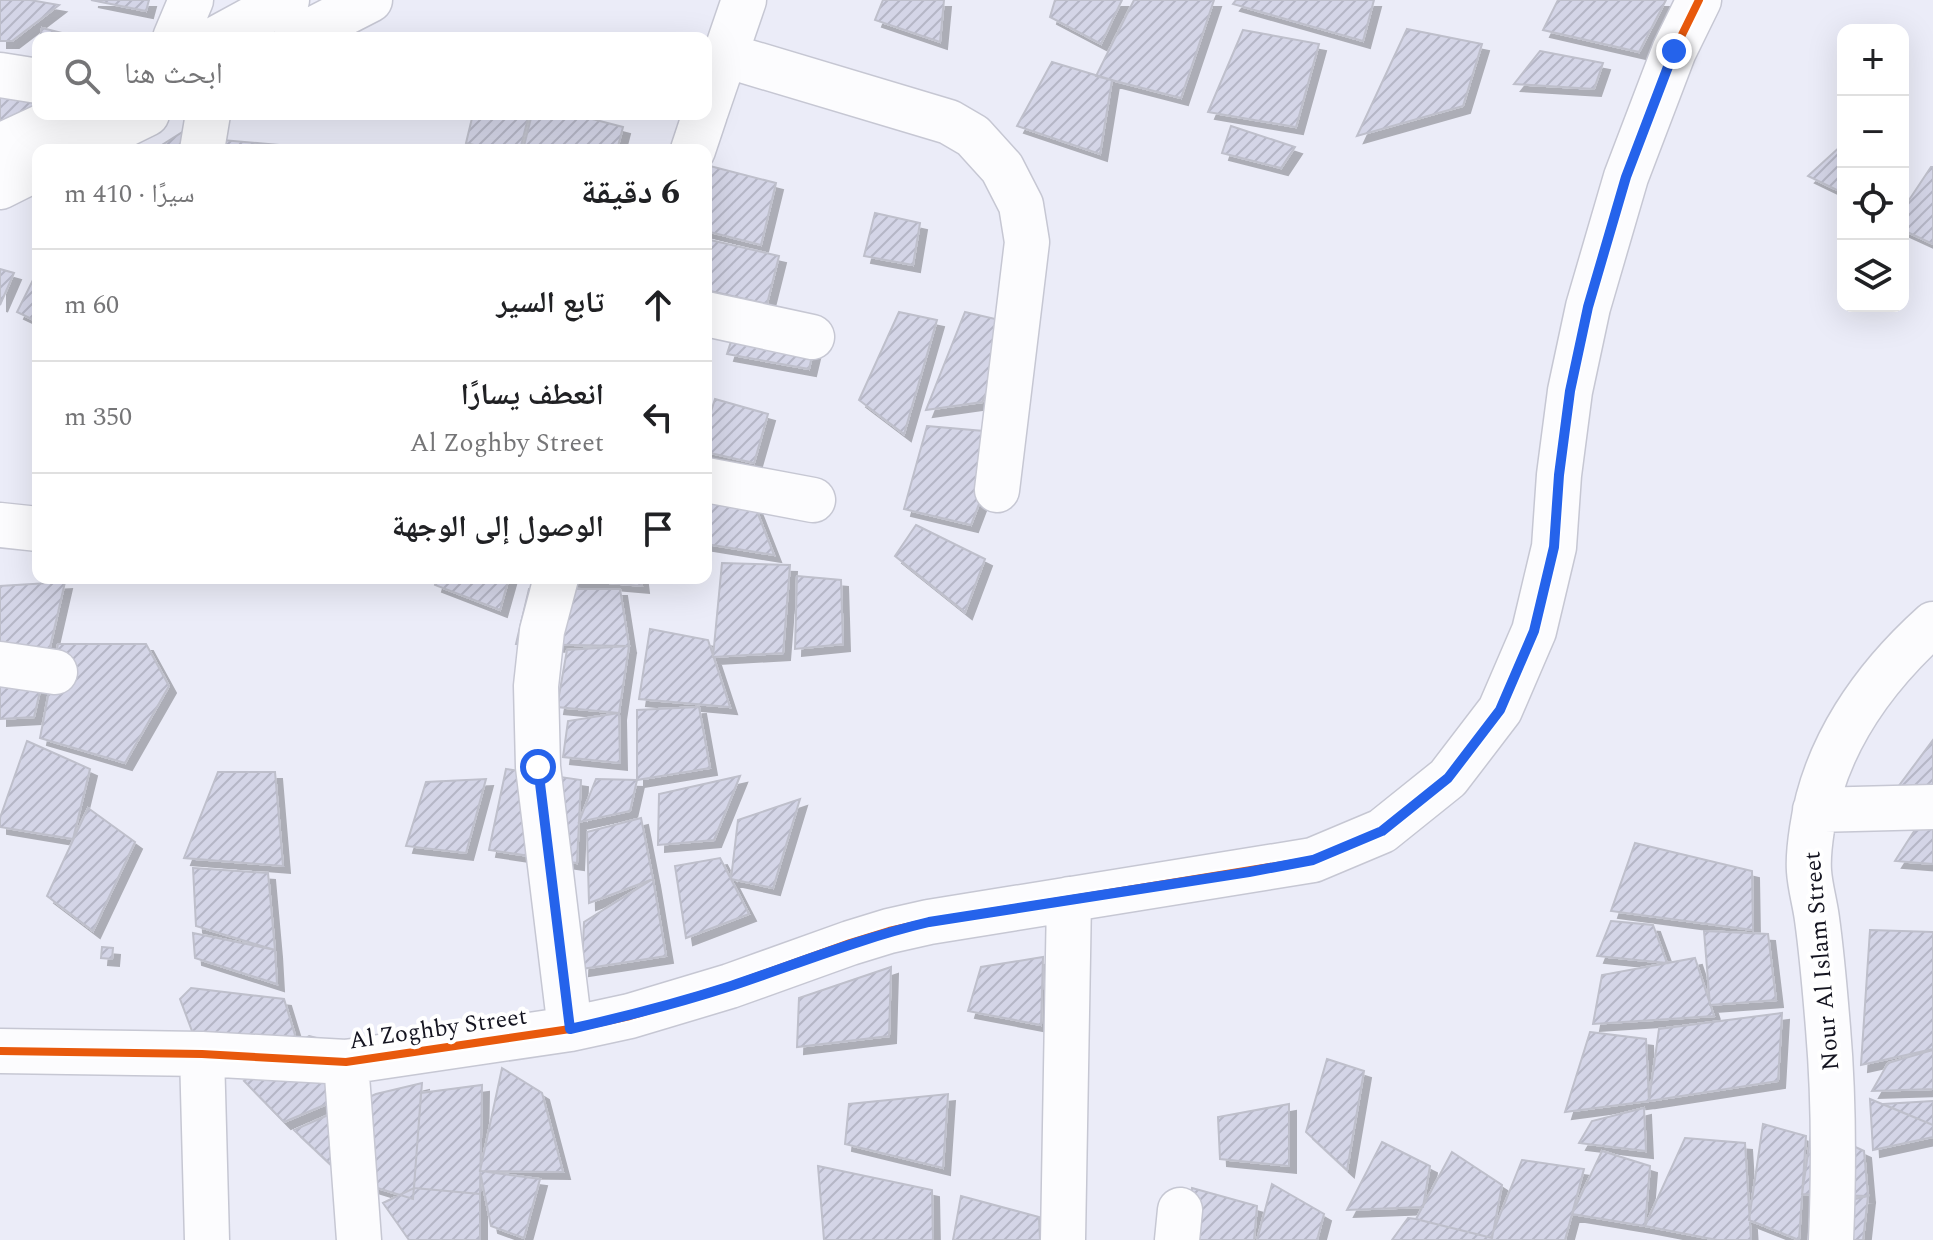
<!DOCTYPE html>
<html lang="ar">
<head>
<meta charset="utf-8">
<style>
	body { margin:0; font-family:Spectral,"Noto Naskh Arabic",serif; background:#f2f2f2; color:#202124; direction:rtl }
	.controls { position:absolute; right:24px; top:24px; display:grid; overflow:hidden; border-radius:16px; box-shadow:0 8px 32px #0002 }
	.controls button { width:72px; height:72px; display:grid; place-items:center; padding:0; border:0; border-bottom:2px solid #e0e0e0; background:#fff; color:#202124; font:40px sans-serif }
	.stop { position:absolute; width:24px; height:24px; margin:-18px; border:6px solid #2563eb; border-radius:50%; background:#fff }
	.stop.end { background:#2563eb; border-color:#fff; box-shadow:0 2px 8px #0008 }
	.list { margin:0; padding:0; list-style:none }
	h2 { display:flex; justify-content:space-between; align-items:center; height:104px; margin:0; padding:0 32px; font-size:34px }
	h2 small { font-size:26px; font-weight:400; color:#757577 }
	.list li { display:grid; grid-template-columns:52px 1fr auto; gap:24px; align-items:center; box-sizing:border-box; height:112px; padding:0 32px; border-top:2px solid #e0e0e0 }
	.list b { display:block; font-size:30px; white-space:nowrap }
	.list p { margin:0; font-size:26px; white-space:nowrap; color:#757577 }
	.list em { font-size:26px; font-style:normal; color:#757577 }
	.icon { flex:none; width:44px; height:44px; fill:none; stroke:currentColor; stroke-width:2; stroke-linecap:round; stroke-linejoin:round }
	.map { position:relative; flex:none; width:1933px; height:1240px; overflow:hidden; direction:ltr }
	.search { position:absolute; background:#fff; box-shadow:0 8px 32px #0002; left:32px; top:32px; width:680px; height:88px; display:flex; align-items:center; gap:20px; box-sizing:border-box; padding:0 28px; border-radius:16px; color:#757577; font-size:30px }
	.panel { position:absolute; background:#fff; box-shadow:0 8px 32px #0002; left:32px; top:144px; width:680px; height:440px; border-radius:16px; direction:rtl }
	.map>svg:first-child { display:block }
</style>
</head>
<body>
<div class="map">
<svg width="1933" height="1240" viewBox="0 0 1933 1240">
	<defs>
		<pattern id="building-hatch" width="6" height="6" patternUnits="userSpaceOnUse" patternTransform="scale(2)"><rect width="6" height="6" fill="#d4d5e7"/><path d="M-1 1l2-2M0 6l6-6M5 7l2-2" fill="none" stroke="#b5b6c6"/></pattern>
		<filter id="shadow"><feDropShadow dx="7" dy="7" stdDeviation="0" flood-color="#0004"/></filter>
	</defs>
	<rect width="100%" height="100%" fill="#ebecf8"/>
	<path fill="url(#building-hatch)" stroke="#bebfcb" stroke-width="2" filter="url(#shadow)" d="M 0,0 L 30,0 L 59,5 L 12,41 L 0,41 Z
		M 91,0 L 149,0 L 146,11 Z
		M 883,0 L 944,0 L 940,42 L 875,20 Z
		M 1055,0 L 1122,0 L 1101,44 L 1050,17 Z
		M 1134,0 L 1214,0 L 1181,98 L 1096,76 Z
		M 1236,0 L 1374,0 L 1363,41 L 1233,4 Z
		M 1558,0 L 1666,0 L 1639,52 L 1543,30 Z
		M 42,28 L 82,38 L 40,38 Z
		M 1407,29 L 1482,44 L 1463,106 L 1357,136 Z
		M 1243,30 L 1319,44 L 1296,127 L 1208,112 Z
		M 1540,51 L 1603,63 L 1594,89 L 1514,84 Z
		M 1052,62 L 1112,80 L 1100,154 L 1017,126 Z
		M 0,82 L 38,89 L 38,114 L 0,130 Z
		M 473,114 L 529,114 L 520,150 L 494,150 L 466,143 Z
		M 532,114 L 573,114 L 623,127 L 617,150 L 523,150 Z
		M 195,124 L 187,150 L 154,150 Z
		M 1231,126 L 1295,147 L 1281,168 L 1222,153 Z
		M 222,140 L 324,149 L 216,150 Z
		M 1843,144 L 1843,193 L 1808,176 Z
		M 706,165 L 776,183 L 761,245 L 706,231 Z
		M 1931,167 L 1933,167 L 1933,244 L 1903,230 L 1903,209 Z
		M 875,213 L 920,223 L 913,265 L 864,256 Z
		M 706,239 L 779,256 L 767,304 L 706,290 Z
		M 0,269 L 14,273 L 0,305 Z
		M 37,272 L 38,273 L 38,322 L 17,312 Z
		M 743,304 L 819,327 L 809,369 L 727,354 Z
		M 899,312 L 937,320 L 904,434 L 859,400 Z
		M 965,312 L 1017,324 L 982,402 L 926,410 Z
		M 715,399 L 768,414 L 754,463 L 706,452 L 706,427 Z
		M 927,426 L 1006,433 L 971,525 L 904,509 Z
		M 706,497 L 754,504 L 774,555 L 706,544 Z
		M 916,525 L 985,559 L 965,612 L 895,556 Z
		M 722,563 L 790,565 L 783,653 L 713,657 Z
		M 797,576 L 841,580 L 843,644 L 795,649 Z
		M 437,578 L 509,578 L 500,610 L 435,585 Z
		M 551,578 L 641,578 L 642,586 Z
		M 65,582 L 34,717 L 0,719 L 0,586 Z
		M 529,589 L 620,589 L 629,646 L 516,644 Z
		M 650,629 L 708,640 L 730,707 L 639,699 Z
		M 58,644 L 146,644 L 169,686 L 125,763 L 40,738 Z
		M 629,646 L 619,713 L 557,707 L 567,650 Z
		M 699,707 L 710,768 L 637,780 L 637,710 Z
		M 619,713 L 620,763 L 563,757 L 568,721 Z
		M 1933,740 L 1933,803 L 1895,791 Z
		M 27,741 L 90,769 L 73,839 L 0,827 L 0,818 Z
		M 506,769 L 581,780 L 577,863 L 489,850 Z
		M 218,772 L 275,772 L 283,866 L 184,858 Z
		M 740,776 L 714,840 L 658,845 L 659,794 Z
		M 486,779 L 466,853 L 406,846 L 426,782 Z
		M 596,779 L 637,780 L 630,811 L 579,822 Z
		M 800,799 L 773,888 L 731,879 L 738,820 Z
		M 88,808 L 135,842 L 93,931 L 47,896 Z
		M 641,818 L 653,879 L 589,903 L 587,832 Z
		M 1918,825 L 1933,827 L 1933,864 L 1895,861 Z
		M 1635,843 L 1752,871 L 1753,930 L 1611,911 Z
		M 720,858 L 749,914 L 686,938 L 675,866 Z
		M 193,868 L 268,873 L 275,950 L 196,926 Z
		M 653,879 L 666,956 L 582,969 L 584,922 Z
		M 1611,921 L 1653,925 L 1667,963 L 1597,956 Z
		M 1870,930 L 1933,932 L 1933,1049 L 1861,1065 Z
		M 1704,931 L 1768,934 L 1776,1000 L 1710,1005 Z
		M 193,933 L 275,950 L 277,984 L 195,958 Z
		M 102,947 L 113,948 L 112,959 L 101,958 Z
		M 1043,957 L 1041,1025 L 968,1011 L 981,967 Z
		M 1695,958 L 1714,1016 L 1593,1024 L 1602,975 Z
		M 891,967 L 889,1036 L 797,1047 L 799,998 Z
		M 191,988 L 284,999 L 295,1035 L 269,1080 L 195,1039 L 180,999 Z
		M 1782,1013 L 1778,1081 L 1649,1101 L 1659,1029 Z
		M 1590,1032 L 1646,1039 L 1649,1101 L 1565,1112 Z
		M 309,1036 L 332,1042 L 334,1101 L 284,1122 L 244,1081 Z
		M 1933,1050 L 1933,1089 L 1872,1091 L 1888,1063 Z
		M 1327,1059 L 1364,1071 L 1347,1170 L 1306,1132 Z
		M 502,1068 L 542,1093 L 563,1172 L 480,1171 Z
		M 422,1083 L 413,1199 L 345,1178 L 294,1130 L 376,1094 Z
		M 482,1085 L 480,1194 L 414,1188 L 421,1093 Z
		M 948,1094 L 943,1168 L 845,1144 L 849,1104 Z
		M 1870,1099 L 1933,1125 L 1933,1137 L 1873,1150 Z
		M 1933,1101 L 1933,1125 L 1883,1104 Z
		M 1289,1104 L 1289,1166 L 1220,1159 L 1218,1117 Z
		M 1644,1108 L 1646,1151 L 1579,1143 L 1592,1121 Z
		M 1763,1124 L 1806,1136 L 1799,1240 L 1749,1220 Z
		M 1812,1127 L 1864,1151 L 1868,1196 L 1802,1194 Z
		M 1685,1138 L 1745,1143 L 1751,1240 L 1717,1240 L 1645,1226 Z
		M 1382,1142 L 1430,1166 L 1423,1207 L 1347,1210 Z
		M 1602,1151 L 1650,1166 L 1645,1226 L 1572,1214 Z
		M 1452,1152 L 1502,1185 L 1492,1238 L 1416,1219 Z
		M 1522,1160 L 1584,1169 L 1565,1240 L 1490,1240 Z
		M 818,1166 L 932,1190 L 933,1240 L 824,1240 Z
		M 480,1171 L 540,1179 L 524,1238 L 491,1226 Z
		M 1272,1184 L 1324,1214 L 1317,1240 L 1257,1240 Z
		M 414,1188 L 480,1194 L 480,1240 L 409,1240 L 383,1203 Z
		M 1192,1188 L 1257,1206 L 1254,1240 L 1187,1240 Z
		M 961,1196 L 1039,1217 L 1040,1240 L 953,1240 Z
		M 1868,1196 L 1863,1240 L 1810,1240 L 1813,1209 Z
		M 1408,1218 L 1416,1219 L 1492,1238 L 1491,1240 L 1392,1240 Z"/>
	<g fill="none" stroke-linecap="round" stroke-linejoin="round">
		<defs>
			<path id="minor" d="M 175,38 L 191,0
				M 217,38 L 287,0
				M 296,38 L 370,0
				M 725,55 L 949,122 L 973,136 L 1002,168 L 1021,205 L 1027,242 L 997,490
				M 0,75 L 38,81
				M 706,111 L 744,0
				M 0,146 L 69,114
				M 74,150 L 147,114
				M 202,150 L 208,114
				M 693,150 L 705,114
				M 0,187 L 38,168
				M 706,314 L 812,337
				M 706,480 L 813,500
				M 0,525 L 38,529
				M 556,578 L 542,631 L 536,686 L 538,767 L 570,1029
				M 0,664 L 55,672
				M 1815,810 L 1933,807
				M 0,1051 L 202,1054 L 346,1062 L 570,1029 L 630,1016 L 730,986 L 850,943 L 889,931 L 929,922 L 1313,860 L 1382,831 L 1448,778 L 1500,710 L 1534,631 L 1554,547 L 1559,475 L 1570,391 L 1588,307 L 1626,177 L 1674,51 L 1699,0
				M 202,1054 L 207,1240
				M 346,1062 L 359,1240
				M 1063,1240 L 1069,899
				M 1177,1240 L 1180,1210
				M 1831,1240 C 1834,1169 1834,1098 1828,1028 C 1825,991 1822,955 1817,919 C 1815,903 1810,887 1809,871 C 1808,857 1810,842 1812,829 C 1824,747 1873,678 1933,624"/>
		</defs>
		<use href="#minor" stroke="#c6c7d3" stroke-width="47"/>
		<use href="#minor" stroke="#fcfcfe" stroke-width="44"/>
		<defs>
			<path id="cycleway" d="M 0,1051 L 202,1054 L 346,1062 L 570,1029 L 630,1016 L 730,986 L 850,943 L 889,931 L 929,922 L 1313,860 L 1382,831 L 1448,778 L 1500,710 L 1534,631 L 1554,547 L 1559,475 L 1570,391 L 1588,307 L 1626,177 L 1674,51 L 1699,0"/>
		</defs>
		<use href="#cycleway" stroke="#fff" stroke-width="13"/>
		<use href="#cycleway" stroke="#e8590c" stroke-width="8"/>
	</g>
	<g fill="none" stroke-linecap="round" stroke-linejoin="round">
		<path stroke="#2563eb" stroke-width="10" d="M 538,767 L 570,1029 C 624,1017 678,1003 731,986 C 797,964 861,938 929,922 L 1249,872 L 1313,860 L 1382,831 L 1448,778 L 1500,710 L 1534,631 L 1554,547 L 1559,475 L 1570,391 L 1588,307 L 1626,177 L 1674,51"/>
	</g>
	<g text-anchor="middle" stroke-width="8" stroke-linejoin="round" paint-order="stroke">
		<g font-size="24" fill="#141420" stroke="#fff">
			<text transform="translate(1821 961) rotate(-95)" y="8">Nour Al Islam Street</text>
			<text transform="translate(438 1028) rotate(-8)" y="8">Al Zoghby Street</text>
		</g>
	</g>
</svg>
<div class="controls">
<button>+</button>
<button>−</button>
<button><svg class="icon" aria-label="locate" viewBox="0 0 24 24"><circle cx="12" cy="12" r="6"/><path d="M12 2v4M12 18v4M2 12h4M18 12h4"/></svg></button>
<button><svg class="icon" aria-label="layers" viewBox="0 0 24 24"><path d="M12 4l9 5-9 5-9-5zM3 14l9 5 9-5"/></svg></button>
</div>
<div class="stop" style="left:538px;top:767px"></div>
<div class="stop end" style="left:1674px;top:51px"></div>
<div class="search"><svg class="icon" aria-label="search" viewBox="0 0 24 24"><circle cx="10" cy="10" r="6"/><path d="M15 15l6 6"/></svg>ابحث هنا</div>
<section class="panel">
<h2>6 دقيقة<small>سيرًا · 410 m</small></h2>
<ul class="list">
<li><svg class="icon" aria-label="ahead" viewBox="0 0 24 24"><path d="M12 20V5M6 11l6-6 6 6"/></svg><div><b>تابع السير</b></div><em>60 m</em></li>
<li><svg class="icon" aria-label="left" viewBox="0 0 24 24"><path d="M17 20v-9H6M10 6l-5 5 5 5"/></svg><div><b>انعطف يسارًا</b><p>Al Zoghby Street</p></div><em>350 m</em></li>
<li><svg class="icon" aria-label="arrive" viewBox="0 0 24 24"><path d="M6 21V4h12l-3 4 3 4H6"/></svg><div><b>الوصول إلى الوجهة</b></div></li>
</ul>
</section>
</div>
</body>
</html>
